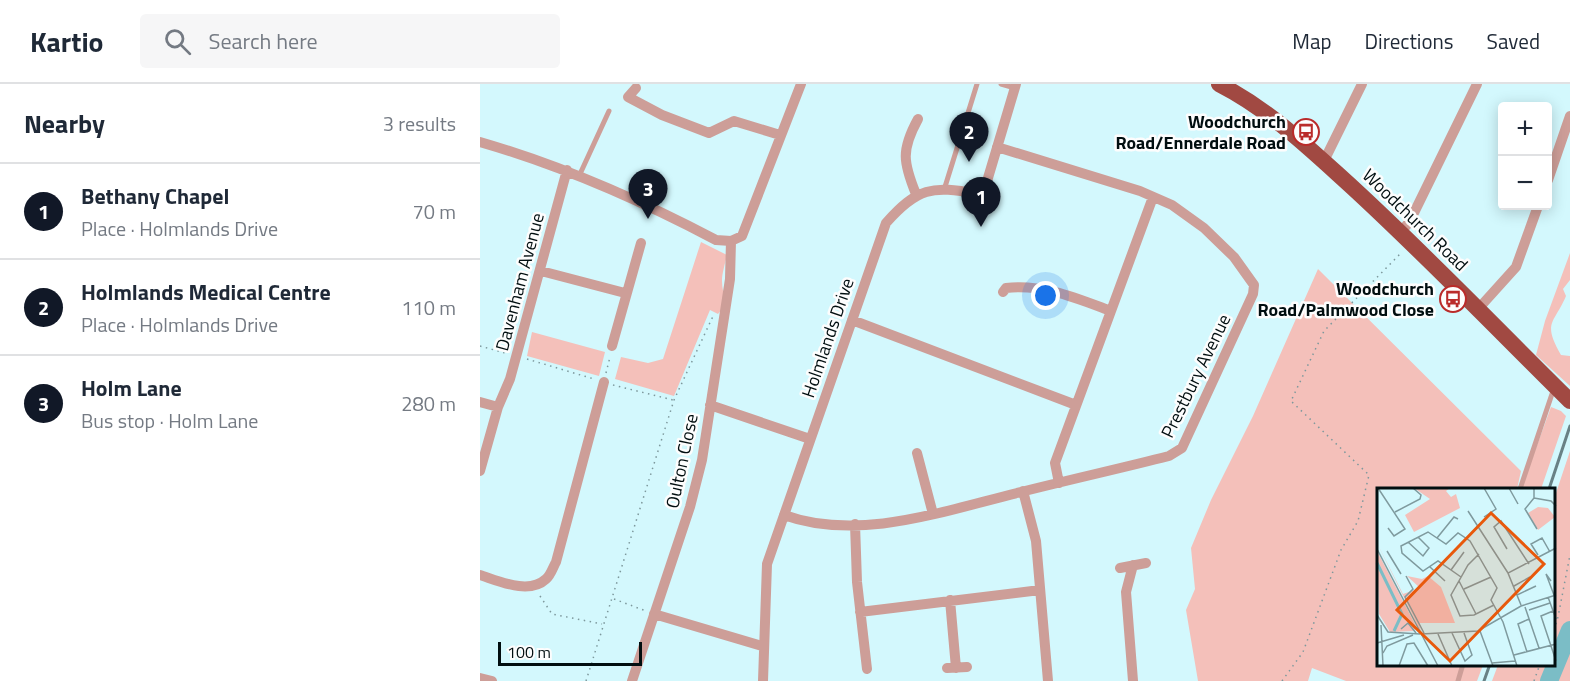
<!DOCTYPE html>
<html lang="en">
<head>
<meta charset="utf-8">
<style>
	body { margin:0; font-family:"Titillium Web",sans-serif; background:#f6f6f7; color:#1f2937 }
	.controls { position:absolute; right:18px; top:18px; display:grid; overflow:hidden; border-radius:6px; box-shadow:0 3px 15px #0003 }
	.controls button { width:54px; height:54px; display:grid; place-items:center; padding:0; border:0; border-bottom:2px solid #e0e1e3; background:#fff; color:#1f2937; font:30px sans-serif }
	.scale { position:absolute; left:18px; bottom:15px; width:144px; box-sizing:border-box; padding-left:6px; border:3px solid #010e10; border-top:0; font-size:16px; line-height:21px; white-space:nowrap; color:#010e10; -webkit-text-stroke:4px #fdfdfd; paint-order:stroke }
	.you { position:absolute; left:566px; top:212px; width:21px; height:21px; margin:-15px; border:4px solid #fff; border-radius:50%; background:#1a73e8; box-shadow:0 0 0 9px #1a73e833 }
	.badge { display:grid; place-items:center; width:39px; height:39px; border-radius:50%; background:#111827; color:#fff; font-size:20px; font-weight:700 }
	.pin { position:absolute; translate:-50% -50px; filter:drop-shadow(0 2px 3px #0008) }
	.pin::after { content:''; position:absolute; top:32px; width:21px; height:18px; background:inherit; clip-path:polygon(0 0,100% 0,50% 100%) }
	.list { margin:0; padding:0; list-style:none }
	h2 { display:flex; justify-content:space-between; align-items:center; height:78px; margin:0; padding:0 24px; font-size:26px }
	h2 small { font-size:20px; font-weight:400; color:#747a83 }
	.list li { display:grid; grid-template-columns:39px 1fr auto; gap:18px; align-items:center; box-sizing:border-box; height:96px; padding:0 24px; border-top:2px solid #e0e1e3 }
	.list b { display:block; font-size:22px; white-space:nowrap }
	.list p { margin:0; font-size:20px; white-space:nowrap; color:#747a83 }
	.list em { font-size:20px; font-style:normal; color:#747a83 }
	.icon { flex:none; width:33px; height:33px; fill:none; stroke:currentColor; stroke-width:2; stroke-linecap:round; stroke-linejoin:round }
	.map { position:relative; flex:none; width:1090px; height:597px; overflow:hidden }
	header { display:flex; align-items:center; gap:36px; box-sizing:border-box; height:84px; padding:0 30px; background:#fff; border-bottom:2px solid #e0e1e3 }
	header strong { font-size:28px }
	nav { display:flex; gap:33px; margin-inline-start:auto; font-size:21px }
	.search { width:420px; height:54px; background:#f6f6f7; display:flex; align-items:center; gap:15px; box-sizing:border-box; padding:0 21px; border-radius:6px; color:#747a83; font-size:22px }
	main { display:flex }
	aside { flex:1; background:#fff }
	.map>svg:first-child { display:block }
</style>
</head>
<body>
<header>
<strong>Kartio</strong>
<div class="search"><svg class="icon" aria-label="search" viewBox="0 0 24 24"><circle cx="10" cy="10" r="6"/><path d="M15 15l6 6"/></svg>Search here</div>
<nav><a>Map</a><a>Directions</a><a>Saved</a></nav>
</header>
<main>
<aside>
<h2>Nearby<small>3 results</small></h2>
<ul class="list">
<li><span class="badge">1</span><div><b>Bethany Chapel</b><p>Place · Holmlands Drive</p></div><em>70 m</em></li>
<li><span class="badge">2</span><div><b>Holmlands Medical Centre</b><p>Place · Holmlands Drive</p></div><em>110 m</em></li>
<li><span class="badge">3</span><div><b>Holm Lane</b><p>Bus stop · Holm Lane</p></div><em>280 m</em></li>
</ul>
</aside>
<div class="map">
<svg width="1090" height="597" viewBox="0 0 1090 597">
	<rect width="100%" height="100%" fill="#d3f8fd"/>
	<path fill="#f4c0ba" d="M 221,158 L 247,171 C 245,180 242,189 242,197 C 242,210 249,218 238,230 L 230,226 L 194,312 L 135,295 L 141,273 L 168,279 L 183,275 Z
		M 1090,169 L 1090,196 L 1083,205 L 1086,212 C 1074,240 1062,238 1081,271 L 1090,272 L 1090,302 L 1056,271 L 1065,237 Z
		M 838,185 L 1041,387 L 1037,405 L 898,405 L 898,580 L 1003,581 L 997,597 L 866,597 L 832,584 L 828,597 L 718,597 L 706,526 L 715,505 L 711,464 L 731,416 L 773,332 Z
		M 52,248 L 125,268 L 119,292 L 47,272 Z
		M 1071,323 L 1081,327 L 1086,332 L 1061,405 L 1041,405 Z
		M 1090,367 L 1090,597 L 1012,597 L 1018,581 L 1074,580 L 1074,415 Z"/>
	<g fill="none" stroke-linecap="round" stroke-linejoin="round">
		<path stroke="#7bbdc6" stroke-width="18" d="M 1069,597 L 1090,546"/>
		<path stroke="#7d989c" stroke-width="1.5" stroke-dasharray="1.5 4.5" stroke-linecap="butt" d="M 0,262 L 25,269
			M 47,275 L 114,295
			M 126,289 L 130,273
			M 133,301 L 193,316
			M 60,512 L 72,530 L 122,540
			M 134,515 L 166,527
			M 1074,546 L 1078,533 L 1090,471
			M 106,597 L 194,316 L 234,230
			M 802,597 L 823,568 L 861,466 L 878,437 L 889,391 L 811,317 L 844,247 L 921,169
			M 1054,597 L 1060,580"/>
		<path stroke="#cd9e98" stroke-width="5" d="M 521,0 L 535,4
			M 100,90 L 129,27
			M 464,106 L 497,0
			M 1040,405 L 1074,304
			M 978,597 L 983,580"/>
		<path stroke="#cd9e98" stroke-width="10" d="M 156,4 L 148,13 L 182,31 L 229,49 L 254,37 L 300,51
			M 0,58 C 83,82 160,116 236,156 L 251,157 L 262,152 L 321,0
			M 844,77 L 882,0
			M 1068,96 L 1090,32
			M 436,110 C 423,78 421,66 438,35
			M 921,148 L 930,137 L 997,0
			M 61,187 L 145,209
			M 523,208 L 526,204 C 564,200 596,214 631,227
			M 999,224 L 1036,183 L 1058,122
			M 372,236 L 596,321
			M 132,262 L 161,159
			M 0,318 L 18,323
			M 230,321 L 330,355
			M 437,369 L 453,430
			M 0,387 L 18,323 L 30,295 L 87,86
			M 579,399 L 575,379 L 673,113
			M 543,407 L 556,457 L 568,597
			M 304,431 C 378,458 464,427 537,409 C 588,396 638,385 689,372 L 702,364 L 773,210 L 774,201 L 754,173 L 724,144 L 692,121 L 660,107 L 517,63
			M 375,440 L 377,498 L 387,585
			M 640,484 L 666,479
			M 0,491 C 19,497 49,511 66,495 C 71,491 73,483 76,478 L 124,298
			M 470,516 L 476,584
			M 380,528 L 560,506
			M 174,530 L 282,562
			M 467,584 L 487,583
			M 0,594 L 12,597
			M 152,597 L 210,423 L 222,376 L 250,195 L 251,157
			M 283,597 L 287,480 L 406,139 C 437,104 452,101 497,110 L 505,104 L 536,0
			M 653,597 L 646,508 L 653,481"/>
		<path stroke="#a14942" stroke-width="16" d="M 739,0 C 790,26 830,65 872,103 C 947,172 1017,245 1090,317"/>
		<path stroke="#688185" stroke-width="3" d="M 1069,405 L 1090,342
			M 1004,597 L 1010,580"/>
	</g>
	<defs>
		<symbol id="bus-ring" viewBox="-11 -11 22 22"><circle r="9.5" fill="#fdfdfd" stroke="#ba2b2a" stroke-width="1.5"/><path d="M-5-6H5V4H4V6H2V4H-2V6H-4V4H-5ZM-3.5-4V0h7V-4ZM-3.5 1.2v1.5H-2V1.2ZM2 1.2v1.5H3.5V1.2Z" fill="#ba2b2a"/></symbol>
	</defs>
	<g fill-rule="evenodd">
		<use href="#bus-ring" x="811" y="33" width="30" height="30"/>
		<use href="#bus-ring" x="958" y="200" width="30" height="30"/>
	</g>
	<g text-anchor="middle" stroke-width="5" stroke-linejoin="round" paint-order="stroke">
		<g font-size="18" font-weight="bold" fill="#010e10" stroke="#fdfdfd" text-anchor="end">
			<text x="806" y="44">Woodchurch<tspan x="806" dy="21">Road/Ennerdale Road</tspan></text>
			<text x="954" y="211">Woodchurch<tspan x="954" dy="21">Road/Palmwood Close</tspan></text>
		</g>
		<g font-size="18" fill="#010e10" stroke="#fdfdfd">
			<text transform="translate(935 136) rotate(44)" y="6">Woodchurch Road</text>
			<text transform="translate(40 198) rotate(-75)" y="6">Davenham Avenue</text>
			<text transform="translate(348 254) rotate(-71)" y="6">Holmlands Drive</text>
			<text transform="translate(716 292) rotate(-64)" y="6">Prestbury Avenue</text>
			<text transform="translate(202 377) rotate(-78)" y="6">Oulton Close</text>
		</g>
	</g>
	<g transform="translate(897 404)">
		<rect width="178" height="178" fill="#d3f8fd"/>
		<path d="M 37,0 L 73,0 L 69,3 L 74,9 L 79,6 L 83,20 L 37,44 L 28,27 L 53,11 ZM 161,19 L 171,20 L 178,29 L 161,42 L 151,25 ZM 0,55 L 26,106 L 43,100 L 30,88 L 45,91 L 51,88 L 64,99 L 78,135 L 42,135 L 44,144 ZM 0,63 L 42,144 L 37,139 L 38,143 L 13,144 L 2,126 Z" fill="#f4c0ba"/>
		<path fill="none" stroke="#7bbdc6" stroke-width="3" d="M 0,75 L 25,126 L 17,143"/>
		<path fill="none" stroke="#7f9a9e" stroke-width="1.5" d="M 1,0 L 28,41 L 17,48 L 11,40M 132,0 L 141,16M 157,0 L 157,10 L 148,21 L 160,41M 157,10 L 174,13 L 179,18M 91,23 L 131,85M 18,24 L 43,11 L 44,7 L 36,0M 107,29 L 119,21 L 107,0M 60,50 L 77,29 L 81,31M 31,54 L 46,68 L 52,60 L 41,49M 0,61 L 61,178M 130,61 L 117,39 L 124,33 L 152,76M 10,63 L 24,86M 102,66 L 91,77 L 74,107 L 83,128 L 97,127 L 117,117M 161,67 L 154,56 L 165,50 L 173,64M 53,79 L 68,93M 74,82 L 87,64M 29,88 L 36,101 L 28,109 L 47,145M 84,89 L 61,73 L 46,83 L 25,65 L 24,58 L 51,44 L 69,56 L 81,45 L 93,53 L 120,100 L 114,112 L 126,134 L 140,178M 82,93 L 99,126M 174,93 L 169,86 L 177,107M 137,98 L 153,89M 87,101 L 114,89M 140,107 L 159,98M 171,109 L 179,131M 144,117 L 131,85 L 179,60M 148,119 L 162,160M 152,122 L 173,115M 176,123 L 164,128 L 179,173M 0,127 L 11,144 L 43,146M 4,137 L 6,178M 24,141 L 31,135 L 39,145M 103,143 L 116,178M 75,145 L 88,173 L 95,167 L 87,145M 44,146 L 101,143 L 144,118 L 179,107M 61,146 L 75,178M 0,155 L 27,147M 150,164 L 141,136 L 152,131M 6,165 L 10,158 L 36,147M 137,167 L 179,156M 115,175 L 138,173M 22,178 L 30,156 L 37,155 L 51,178"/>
		<path fill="#e8590c" fill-opacity="0.15" stroke="#e8590c" stroke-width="3" d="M 114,25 L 167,76 L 73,173 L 20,122 Z"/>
		<rect width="178" height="178" fill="none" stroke="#010e10" stroke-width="3"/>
	</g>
</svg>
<div class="controls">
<button>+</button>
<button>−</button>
</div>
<div class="scale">100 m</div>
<div class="you"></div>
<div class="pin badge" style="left:501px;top:143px">1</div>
<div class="pin badge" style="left:489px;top:78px">2</div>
<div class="pin badge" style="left:168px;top:135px">3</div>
</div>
</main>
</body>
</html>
